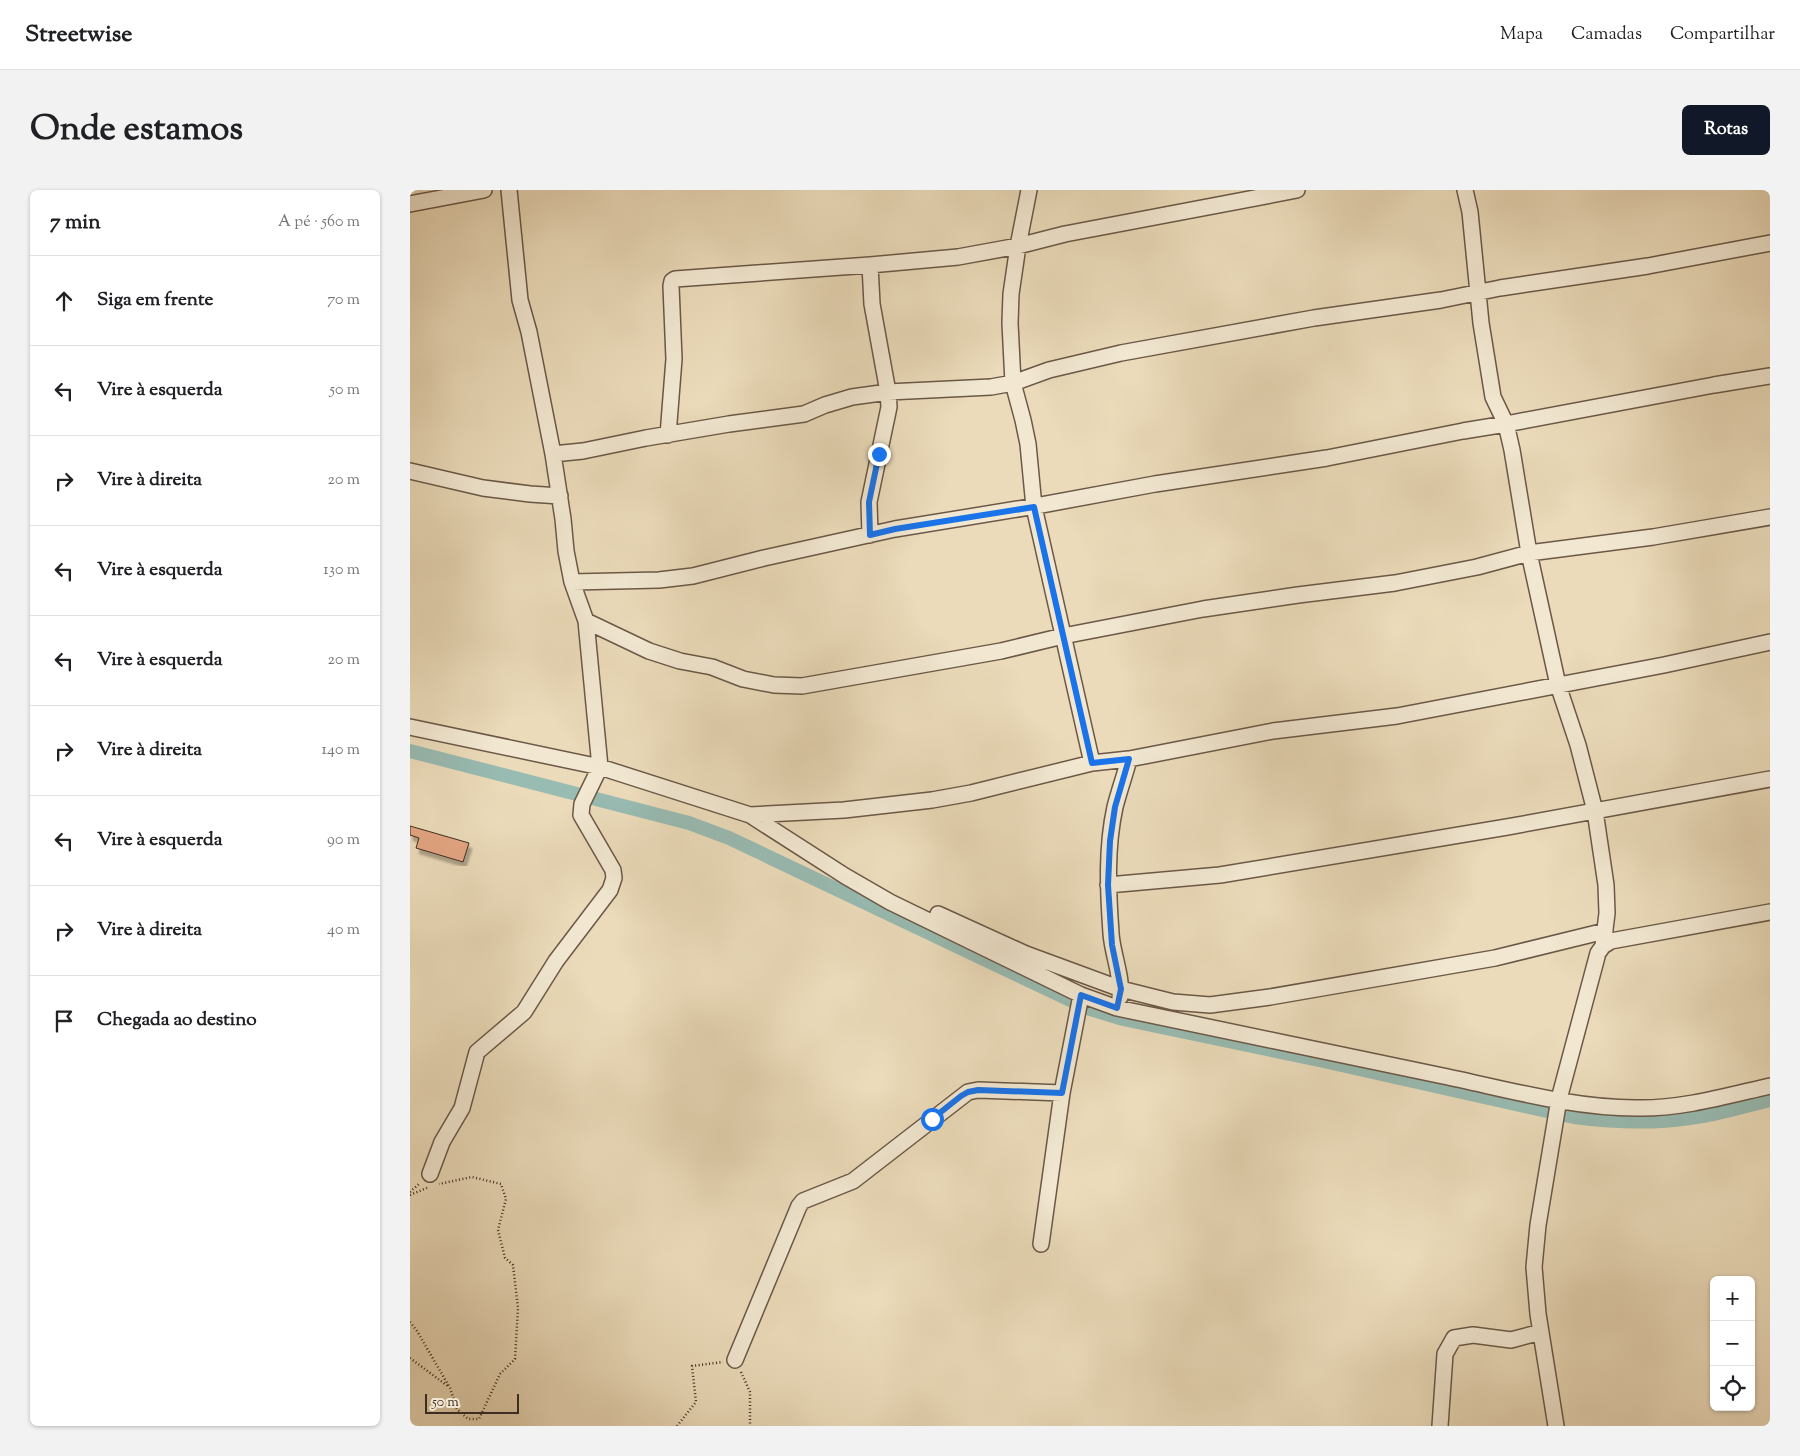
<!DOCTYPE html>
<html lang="pt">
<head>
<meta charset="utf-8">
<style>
	body { margin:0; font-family:"Sorts Mill Goudy",serif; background:#f2f2f2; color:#202124 }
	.controls { position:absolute; right:15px; bottom:15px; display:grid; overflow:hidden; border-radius:8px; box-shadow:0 1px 4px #0004 }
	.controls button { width:45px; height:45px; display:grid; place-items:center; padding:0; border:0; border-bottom:1px solid #e0e0e0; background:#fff; color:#202124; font:25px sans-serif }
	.scale { position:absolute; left:15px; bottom:12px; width:94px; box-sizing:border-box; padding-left:5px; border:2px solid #402d21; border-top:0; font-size:14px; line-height:18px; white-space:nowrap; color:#402d21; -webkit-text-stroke:4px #f2e8d2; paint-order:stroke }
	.stop { position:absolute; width:15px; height:15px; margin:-11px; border:4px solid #1a73e8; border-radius:50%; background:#fff }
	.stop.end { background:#1a73e8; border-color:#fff; box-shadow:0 1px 5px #0008 }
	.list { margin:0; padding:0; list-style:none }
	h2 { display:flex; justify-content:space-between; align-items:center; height:65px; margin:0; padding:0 20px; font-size:21px }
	h2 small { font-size:16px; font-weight:400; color:#757577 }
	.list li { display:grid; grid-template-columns:32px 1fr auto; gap:15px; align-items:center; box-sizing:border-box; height:90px; padding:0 20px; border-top:1px solid #e0e0e0 }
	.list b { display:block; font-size:19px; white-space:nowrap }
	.list em { font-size:16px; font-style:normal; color:#757577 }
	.icon { flex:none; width:28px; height:28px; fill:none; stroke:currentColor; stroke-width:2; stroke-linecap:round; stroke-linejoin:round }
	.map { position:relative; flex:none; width:1360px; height:1236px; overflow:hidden; border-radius:8px }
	header { display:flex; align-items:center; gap:30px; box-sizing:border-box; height:70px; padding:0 25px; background:#fff; border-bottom:1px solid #e0e0e0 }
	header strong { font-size:24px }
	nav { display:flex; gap:28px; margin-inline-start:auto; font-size:18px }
	.intro { display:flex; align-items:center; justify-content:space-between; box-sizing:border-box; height:120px; padding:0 30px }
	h1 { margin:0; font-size:35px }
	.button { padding:12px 22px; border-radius:8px; background:#111827; color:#fff; font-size:18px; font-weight:700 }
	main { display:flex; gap:30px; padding:0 30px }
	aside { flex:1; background:#fff; border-radius:8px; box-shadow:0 1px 4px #0004 }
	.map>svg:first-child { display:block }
</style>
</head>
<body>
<header>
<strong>Streetwise</strong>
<nav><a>Mapa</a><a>Camadas</a><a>Compartilhar</a></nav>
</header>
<div class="intro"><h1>Onde estamos</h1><a class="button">Rotas</a></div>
<main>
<aside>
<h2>7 min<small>A pé · 560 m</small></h2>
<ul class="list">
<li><svg class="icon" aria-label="ahead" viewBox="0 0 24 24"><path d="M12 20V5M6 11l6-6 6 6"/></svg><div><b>Siga em frente</b></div><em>70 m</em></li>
<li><svg class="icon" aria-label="left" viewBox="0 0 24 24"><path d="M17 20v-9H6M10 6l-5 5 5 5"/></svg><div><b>Vire à esquerda</b></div><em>50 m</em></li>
<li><svg class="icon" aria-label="right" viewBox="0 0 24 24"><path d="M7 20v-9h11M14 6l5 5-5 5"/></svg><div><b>Vire à direita</b></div><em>20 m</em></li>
<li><svg class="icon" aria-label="left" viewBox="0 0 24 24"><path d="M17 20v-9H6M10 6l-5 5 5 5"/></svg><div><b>Vire à esquerda</b></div><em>130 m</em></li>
<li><svg class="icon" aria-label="left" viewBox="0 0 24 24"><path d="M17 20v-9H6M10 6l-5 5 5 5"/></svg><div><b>Vire à esquerda</b></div><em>20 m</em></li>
<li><svg class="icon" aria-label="right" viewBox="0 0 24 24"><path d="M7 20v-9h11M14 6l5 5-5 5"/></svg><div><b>Vire à direita</b></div><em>140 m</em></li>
<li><svg class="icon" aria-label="left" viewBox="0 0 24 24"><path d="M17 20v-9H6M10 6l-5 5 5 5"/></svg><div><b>Vire à esquerda</b></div><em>90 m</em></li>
<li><svg class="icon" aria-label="right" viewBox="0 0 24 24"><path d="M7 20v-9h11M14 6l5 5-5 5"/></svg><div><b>Vire à direita</b></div><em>40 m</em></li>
<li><svg class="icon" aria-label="arrive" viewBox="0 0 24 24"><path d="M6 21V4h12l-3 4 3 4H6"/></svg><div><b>Chegada ao destino</b></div></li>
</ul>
</aside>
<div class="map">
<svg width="1360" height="1236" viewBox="0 0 1360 1236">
	<defs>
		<filter id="shadow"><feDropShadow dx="3" dy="5.5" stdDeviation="1" flood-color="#0004"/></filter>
	</defs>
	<rect width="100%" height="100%" fill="#ebdbba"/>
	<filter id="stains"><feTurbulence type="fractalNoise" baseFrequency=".004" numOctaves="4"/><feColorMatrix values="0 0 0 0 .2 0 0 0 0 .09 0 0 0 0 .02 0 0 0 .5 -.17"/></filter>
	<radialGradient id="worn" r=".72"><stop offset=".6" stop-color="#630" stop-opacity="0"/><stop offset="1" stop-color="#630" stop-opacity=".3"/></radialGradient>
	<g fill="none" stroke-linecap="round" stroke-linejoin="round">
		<path stroke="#98bbb2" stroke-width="14" d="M 0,561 L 279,633 L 319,648 L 677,818 L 713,829 L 909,870 L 1164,927 C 1203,932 1242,934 1280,928 C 1307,925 1334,916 1360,910"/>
	</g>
	<path fill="#e4a683" stroke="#402d21" filter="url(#shadow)" d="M 0,636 L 59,653 L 53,672 L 6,658 L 9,648 L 0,645 Z"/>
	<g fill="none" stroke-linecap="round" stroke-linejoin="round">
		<defs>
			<path id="street" d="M 619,0 L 608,56 L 601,104 L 600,133 L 603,193 L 613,230 L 618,254 L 624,317 L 682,573
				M 1055,0 L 1060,22 L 1071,133 L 1083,207 L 1096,234 L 1102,260 L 1119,363 L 1148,495 L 1168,555 L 1185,621 L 1196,695 L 1197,723 L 1193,756
				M 0,14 L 74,0
				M 460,75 L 462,114 L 478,202 L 479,217 L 459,312 L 460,345
				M 258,245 L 264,169 L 261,96 L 262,91 L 265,89 L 460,75 L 548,67 L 608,56 L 655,44 L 887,0
				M 143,264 L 173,261 L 236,248 L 319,234 L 394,224 L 415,215 L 442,207 L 478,202 L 581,197 L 603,193 L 639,180 L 711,163 L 904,128 L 1031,110 L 1090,98 L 1238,76 L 1360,53
				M 0,281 L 73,298 L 120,304 L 150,306
				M 162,392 L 249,390 L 283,386 L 354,368 L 485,339 L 626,316 L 745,294 L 917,268 L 1053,241 L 1096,234 L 1304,195 L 1360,186
				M 176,431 L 239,461 L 270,471 L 302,477 L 333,489 L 364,495 L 392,496 L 591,461 L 653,446 L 793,419 L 888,405 L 985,393 L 1067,377 L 1119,363 L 1243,347 L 1360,327
				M 0,537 L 190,577 L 340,625 L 435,686 L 480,712 L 671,805 L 707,818 C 816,841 924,863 1033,886 C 1096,899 1161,918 1226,918 C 1272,919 1316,906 1360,896
				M 340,625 L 434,620 L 522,610 L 561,603 L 682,573 L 719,569 L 863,541 L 987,526 L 1254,475 L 1360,452
				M 698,695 L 810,685 L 1097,637 L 1360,589
				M 528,724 L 616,764 L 711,799 L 763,812 L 800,815 L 860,807 L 1085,768 L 1195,741
				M 710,807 C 713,788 702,763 701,743 C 698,701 696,658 705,617 C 709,601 715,585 719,569
				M 20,984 L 32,952 L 52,918 L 67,862 L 114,822 L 146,771 L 200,700 L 204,688 L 203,680 L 171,625 L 172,614 L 190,577 L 176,431 L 162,392 L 156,361 L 153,329 L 143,264 L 119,142 L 110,110 L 99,0
				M 631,1054 L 652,903 L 671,805
				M 325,1170 L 389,1016 L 393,1011 L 443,991 L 558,902 L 568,900 L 652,903
				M 1030,1236 L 1035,1164 L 1044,1148 L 1063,1145 L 1101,1150 L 1131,1142
				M 1146,1236 L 1128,1124 L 1124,1077 L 1128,1035 L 1149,909 L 1188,763 L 1193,756 L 1201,751 L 1360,722"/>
		</defs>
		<use href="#street" stroke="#6b5847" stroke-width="18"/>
		<path stroke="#402d21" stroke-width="2.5" stroke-dasharray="1 2.5" stroke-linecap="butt" d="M 0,1002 L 10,993
			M 0,1005 L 19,997
			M 0,1132 L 7,1141 L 40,1198 L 47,1219 L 58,1229 L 69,1229 L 90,1184 L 105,1169 L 108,1118 L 103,1075 L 95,1068 L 88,1040 L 96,1009 L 91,994 L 62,987 L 29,994
			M 0,1168 L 39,1197
			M 331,1182 L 340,1202 L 340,1236
			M 267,1236 L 286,1212 L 282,1176 L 313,1172"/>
		<use href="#street" stroke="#f2e8d2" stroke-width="15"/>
	</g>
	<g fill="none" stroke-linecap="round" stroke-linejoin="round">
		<path stroke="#1a73e8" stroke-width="6" d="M 469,264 L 459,312 L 460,345 L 485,339 L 624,317 L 682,573 L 719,569 L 705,617 L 700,651 L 698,695 L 702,755 L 711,799 L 707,818 L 671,805 L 652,903 L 568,900 L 558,902 L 551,906 L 522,929"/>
	</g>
	<rect width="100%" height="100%" filter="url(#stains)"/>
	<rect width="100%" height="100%" fill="url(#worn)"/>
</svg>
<div class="controls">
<button>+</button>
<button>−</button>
<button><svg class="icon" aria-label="locate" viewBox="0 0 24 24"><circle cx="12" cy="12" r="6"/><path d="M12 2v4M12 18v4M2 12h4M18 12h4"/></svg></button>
</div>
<div class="scale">50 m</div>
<div class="stop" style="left:522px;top:929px"></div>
<div class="stop end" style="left:469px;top:264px"></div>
</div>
</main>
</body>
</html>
